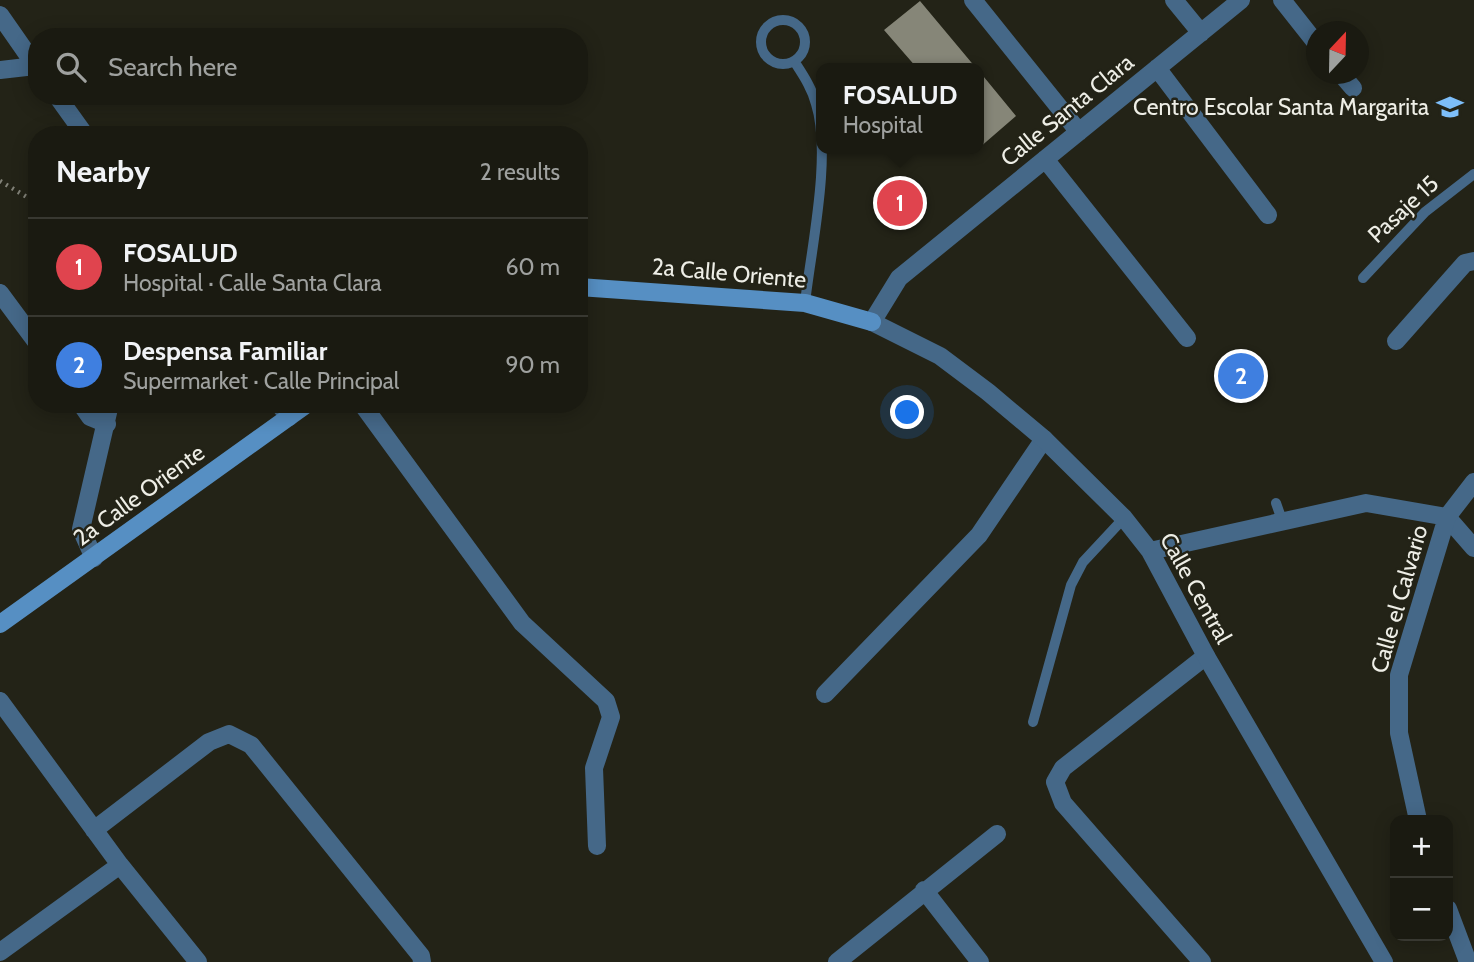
<!DOCTYPE html>
<html lang="en">
<head>
<meta charset="utf-8">
<style>
	body { margin:0; font-family:Cabin,sans-serif; background:#23231a; color:#f1f3f6 }
	.controls { position:absolute; right:21px; bottom:21px; display:grid; overflow:hidden; border-radius:14px; box-shadow:0 4px 18px #0003 }
	.controls button { width:63px; height:63px; display:grid; place-items:center; padding:0; border:0; border-bottom:2px solid #383831; background:#1a1a11; color:#f1f3f6; font:35px sans-serif }
	.compass { position:absolute; left:1306px; top:21px; width:63px; height:63px; border-radius:50%; background:#1a1a11; box-shadow:0 4px 18px #0003; rotate:22deg }
	.you { position:absolute; left:908px; top:413px; width:24px; height:24px; margin:-18px; border:5px solid #fff; border-radius:50%; background:#1a73e8; box-shadow:0 0 0 10px #1a73e833 }
	.badge { display:grid; place-items:center; width:46px; height:46px; border-radius:50%; background:#7dbef9; color:#fff; font-size:23px; font-weight:700 }
	.pin { position:absolute; translate:-50% -50%; border:4px solid #fff; box-shadow:0 2px 7px #0006 }
	.popup { position:absolute; left:816px; top:63px; width:168px; height:91px; box-sizing:border-box; display:grid; place-content:center; border-radius:14px; background:#1a1a11; filter:drop-shadow(0 2px 5px #0005); font-size:23px; white-space:nowrap; color:#9fa19f }
	.popup b { font-size:26px; color:#f1f3f6 }
	.popup::after { content:''; position:absolute; left:50%; top:100%; margin-left:-14px; border:14px solid transparent; border-top-color:#1a1a11 }
	.list { margin:0; padding:0; list-style:none }
	h2 { display:flex; justify-content:space-between; align-items:center; height:91px; margin:0; padding:0 28px; font-size:30px }
	h2 small { font-size:23px; font-weight:400; color:#9fa19f }
	.list li { display:grid; grid-template-columns:46px 1fr auto; gap:21px; align-items:center; box-sizing:border-box; height:98px; padding:0 28px; border-top:2px solid #383831 }
	.list b { display:block; font-size:26px; white-space:nowrap }
	.list p { margin:0; font-size:23px; white-space:nowrap; color:#9fa19f }
	.list em { font-size:23px; font-style:normal; color:#9fa19f }
	.icon { flex:none; width:38px; height:38px; fill:none; stroke:currentColor; stroke-width:2; stroke-linecap:round; stroke-linejoin:round }
	.map { position:relative; flex:none; width:1474px; height:962px; overflow:hidden }
	.search { position:absolute; background:#1a1a11; box-shadow:0 4px 18px #0003; left:28px; top:28px; width:560px; height:77px; display:flex; align-items:center; gap:18px; box-sizing:border-box; padding:0 24px; border-radius:28px; color:#9fa19f; font-size:26px }
	.panel { position:absolute; background:#1a1a11; box-shadow:0 4px 18px #0003; left:28px; top:126px; width:560px; height:287px; border-radius:28px }
	.map>svg:first-child { display:block }
</style>
</head>
<body>
<div class="map">
<svg width="1474" height="962" viewBox="0 0 1474 962">
	<rect width="100%" height="100%" fill="#232317"/>
	<path fill="#868678" d="M 920,1 L 976,68 L 917,68 L 884,30 Z
		M 979,71 L 1016,116 L 979,148 Z
		M 892,149 L 915,149 L 901,160 Z"/>
	<g fill="none" stroke-linecap="round" stroke-linejoin="round">
		<path stroke="#828278" stroke-width="4.5" stroke-dasharray="2 5" stroke-linecap="butt" d="M 0,181 L 37,203"/>
		<path stroke="#456888" stroke-width="10" d="M761 42a22 22 0 1 1 44 0a22 22 0 1 1-44 0Z
			M 794,61 C 803,75 812,88 816,104 C 832,155 811,249 805,303
			M 1363,278 L 1425,212 L 1474,174
			M 1276,503 L 1283,523
			M 1033,722 L 1071,585 L 1083,562 L 1124,518"/>
		<path stroke="#456888" stroke-width="18" d="M 973,0 L 1079,132
			M 1174,0 L 1201,33
			M 1282,0 L 1316,43
			M 0,15 L 37,68
			M 1157,68 L 1268,215
			M 0,70 L 35,66
			M 1341,74 L 1353,88
			M 57,96 L 85,135
			M 1045,159 L 1187,338
			M 0,293 L 37,343
			M 872,322 L 899,278 L 1241,0
			M 1396,341 L 1465,263 L 1474,261
			M 81,404 L 90,417 L 107,424
			M 279,404 L 289,417
			M 362,404 L 522,623 L 606,701 L 611,717 L 594,768 L 597,846
			M 1447,517 L 1474,548
			M 94,558 L 81,529 L 110,404
			M 825,694 L 979,535 L 1044,439
			M 0,701 L 120,865 L 198,962
			M 94,830 L 209,742 L 229,734 L 251,745 L 421,956 L 422,962
			M 924,890 L 980,962
			M 0,952 L 120,865
			M 837,962 L 997,834
			M 1202,962 L 1063,803 L 1055,782 L 1063,768 L 1206,656"/>
		<path stroke="#456888" stroke-width="18" d="M 872,322 L 940,356 L 988,392 L 1044,439 L 1124,518 L 1150,551 L 1206,656 L 1384,962
			M 1150,551 L 1366,503 L 1447,517
			M 1418,820 L 1399,733 L 1399,675 L 1447,517 L 1474,482
			M 1448,909 L 1468,962"/>
		<path stroke="#568fc3" stroke-width="18" d="M 579,287 L 805,303 L 872,322
			M 0,624 L 307,404"/>
	</g>
	<defs>
		<symbol id="school-bare" viewBox="-9 -9 18 18"><path d="M0-5L7-2L0 1L-7-2ZM-4 1L0 2.5L4 1V4Q0 6-4 4Z" fill="#7dbef9" stroke="#232317" stroke-width="2.5" paint-order="stroke"/></symbol>
	</defs>
	<g fill-rule="evenodd">
		<use href="#school-bare" x="1431" y="88" width="38" height="38"/>
	</g>
	<g text-anchor="middle" stroke-width="5" stroke-linejoin="round" paint-order="stroke">
		<g font-size="23" fill="#eeeee6" stroke="#232317" text-anchor="end">
			<text x="1429" y="115">Centro Escolar Santa Margarita</text>
		</g>
		<g font-size="23" fill="#eeeee6" stroke="#232317">
			<text transform="translate(1067 110) rotate(-39)" y="8">Calle Santa Clara</text>
			<text transform="translate(1403 209) rotate(-43)" y="8">Pasaje 15</text>
			<text transform="translate(729 273) rotate(5)" y="8">2a Calle Oriente</text>
			<text transform="translate(139 495) rotate(-36)" y="8">2a Calle Oriente</text>
			<text transform="translate(1196 588) rotate(61)" y="8">Calle Central</text>
			<text transform="translate(1399 599) rotate(-74)" y="8">Calle el Calvario</text>
		</g>
	</g>
</svg>
<div class="controls">
<button>+</button>
<button>−</button>
</div>
<svg class="compass" viewBox="-18 -18 36 36"><path d="M0-13l5 13h-10z" fill="#e53935"/><path d="M0 13l5-13h-10z" fill="#9fa19f"/></svg>
<div class="you"></div>
<div class="pin badge" style="left:900px;top:203px;background:#e0444e">1</div>
<div class="popup"><b>FOSALUD</b>Hospital</div>
<div class="pin badge" style="left:1241px;top:376px;background:#3f7fe0">2</div>
<div class="search"><svg class="icon" aria-label="search" viewBox="0 0 24 24"><circle cx="10" cy="10" r="6"/><path d="M15 15l6 6"/></svg>Search here</div>
<section class="panel">
<h2>Nearby<small>2 results</small></h2>
<ul class="list">
<li><span class="badge" style="background:#e0444e">1</span><div><b>FOSALUD</b><p>Hospital · Calle Santa Clara</p></div><em>60 m</em></li>
<li><span class="badge" style="background:#3f7fe0">2</span><div><b>Despensa Familiar</b><p>Supermarket · Calle Principal</p></div><em>90 m</em></li>
</ul>
</section>
</div>
</body>
</html>
